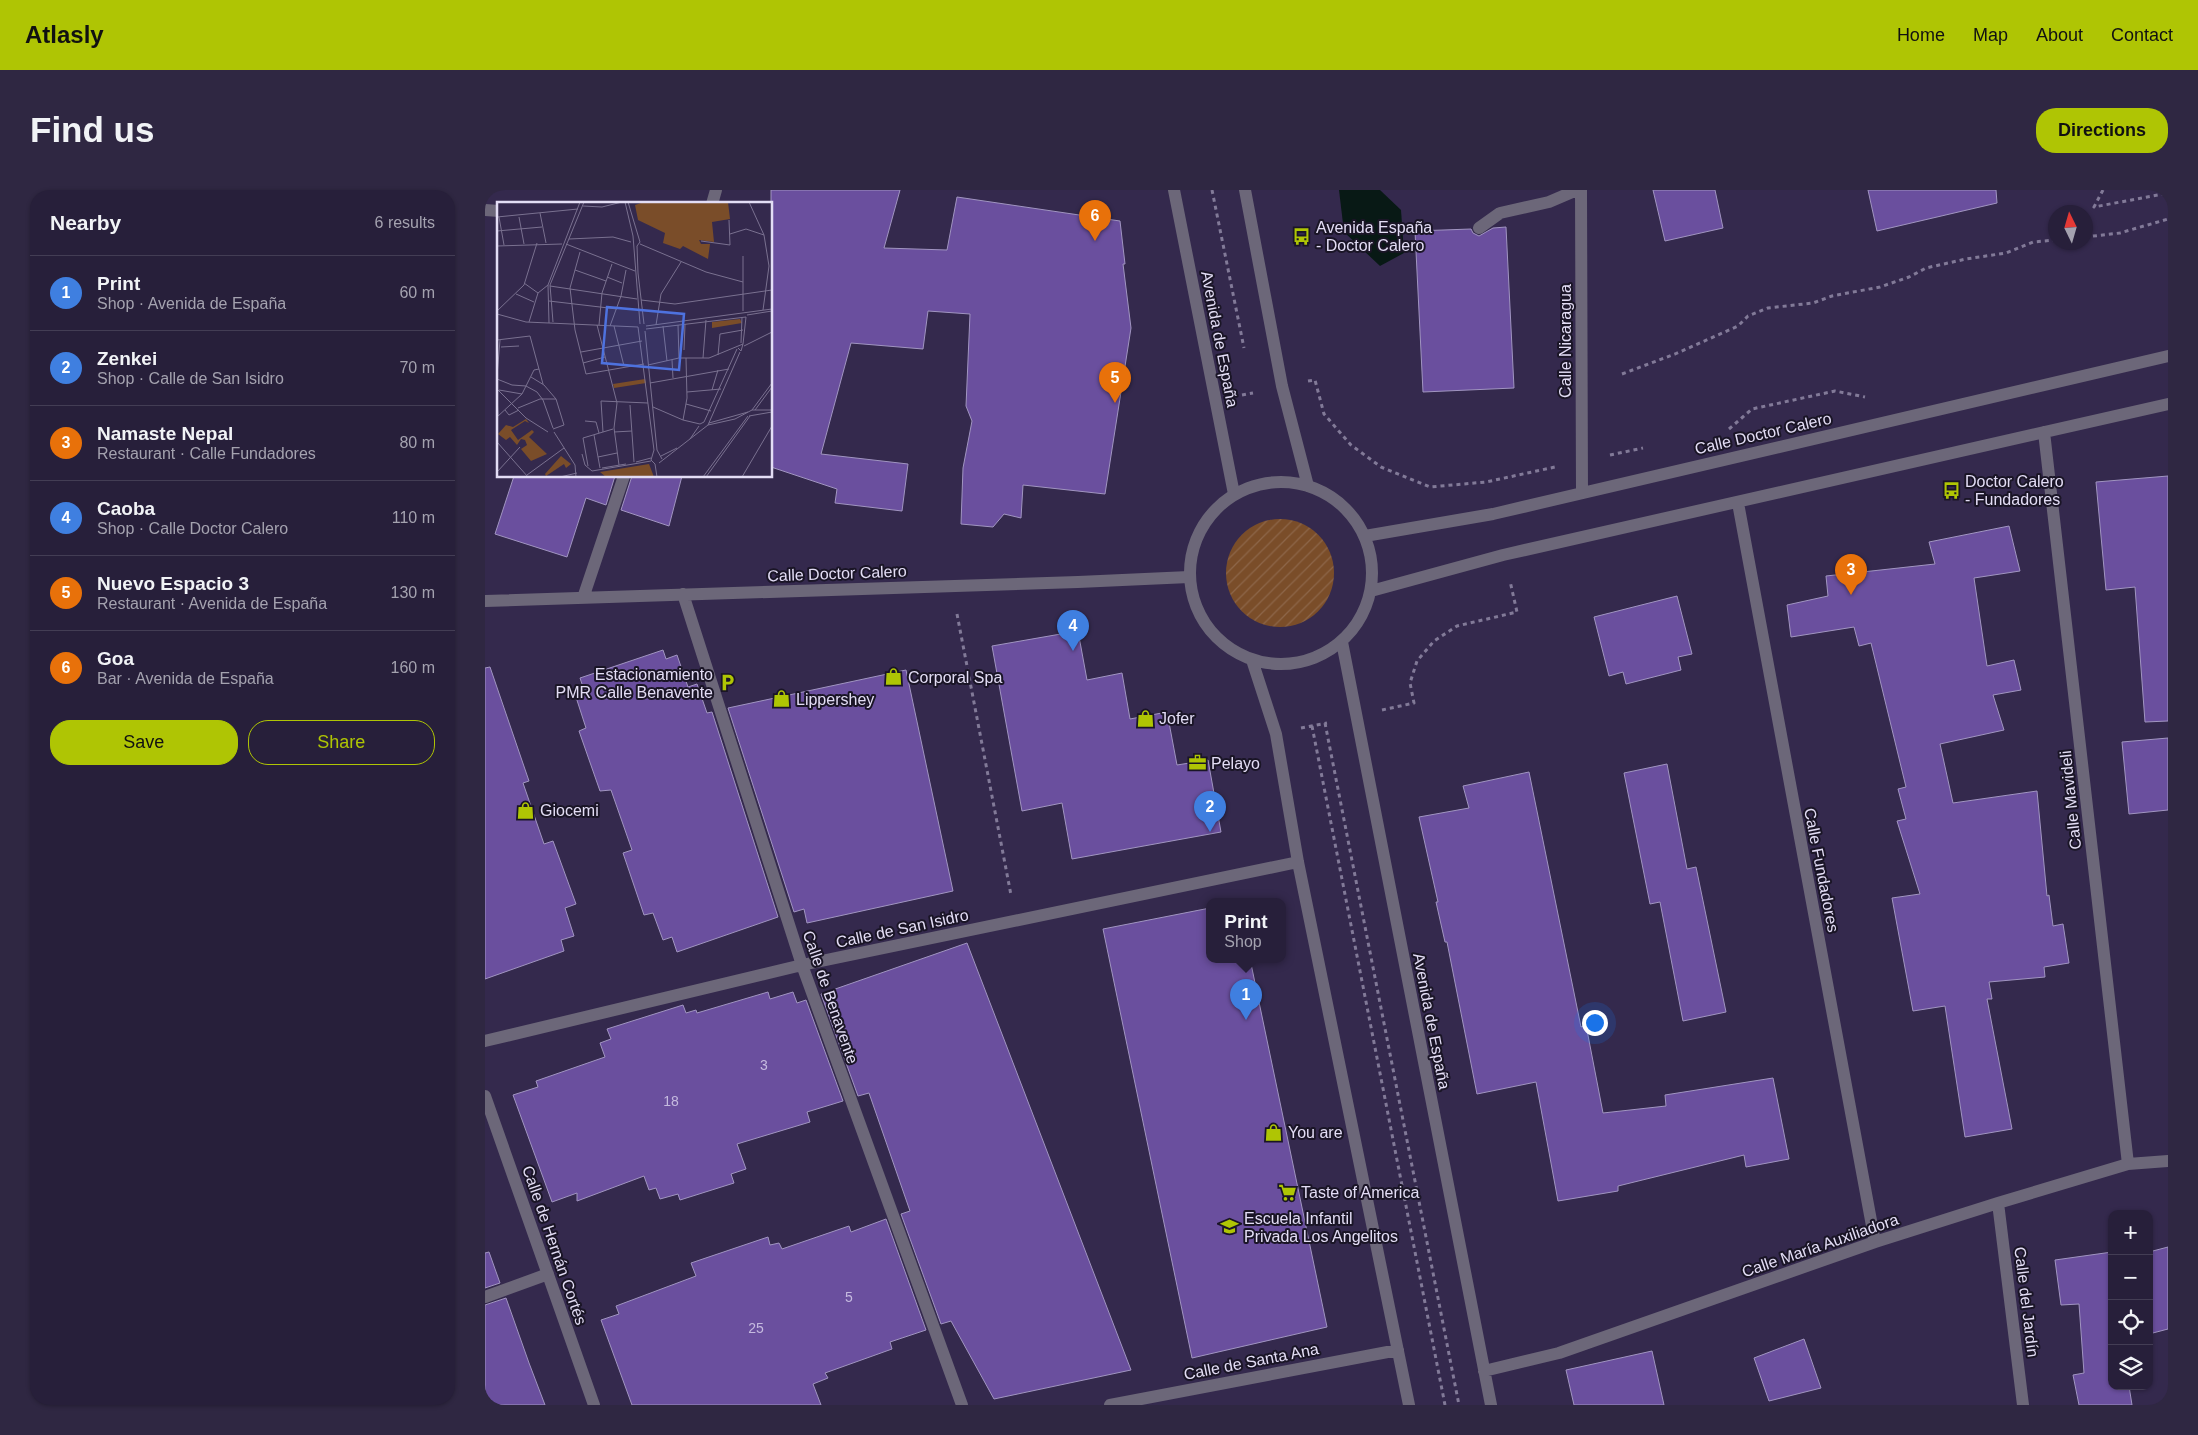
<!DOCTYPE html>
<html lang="en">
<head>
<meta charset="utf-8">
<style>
	body { margin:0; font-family:Arial,sans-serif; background:#2f2742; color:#f1f3f6 }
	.controls { position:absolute; right:15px; bottom:15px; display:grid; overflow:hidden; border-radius:10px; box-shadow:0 1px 4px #0004 }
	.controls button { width:45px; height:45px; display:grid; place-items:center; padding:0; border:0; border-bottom:1px solid #433d54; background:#271f3a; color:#f1f3f6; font:25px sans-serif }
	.compass { position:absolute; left:1563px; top:15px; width:45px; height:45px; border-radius:50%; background:#271f3a; box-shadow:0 1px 4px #0004; rotate:355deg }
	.you { position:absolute; left:1109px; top:832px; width:18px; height:18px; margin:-12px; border:4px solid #fff; border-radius:50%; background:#1a73e8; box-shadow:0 0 0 8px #1a73e833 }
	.badge { display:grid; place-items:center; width:32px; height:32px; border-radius:50%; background:#afc504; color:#fff; font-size:16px; font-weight:700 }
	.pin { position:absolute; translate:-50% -41px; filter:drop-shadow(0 1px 2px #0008) }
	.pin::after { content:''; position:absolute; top:26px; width:18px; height:15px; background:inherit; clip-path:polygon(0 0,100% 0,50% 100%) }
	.popup { position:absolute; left:721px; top:708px; width:80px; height:65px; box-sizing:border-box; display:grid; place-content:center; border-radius:10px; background:#271f3a; filter:drop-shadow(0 1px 4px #0005); font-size:16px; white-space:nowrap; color:#a4a2af }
	.popup b { font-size:19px; color:#f1f3f6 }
	.popup::after { content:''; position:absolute; left:50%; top:100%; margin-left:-10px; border:10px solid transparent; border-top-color:#271f3a }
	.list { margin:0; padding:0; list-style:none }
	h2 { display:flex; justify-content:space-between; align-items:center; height:65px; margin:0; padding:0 20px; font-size:21px }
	h2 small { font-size:16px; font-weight:400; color:#a4a2af }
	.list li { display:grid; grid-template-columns:32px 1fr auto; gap:15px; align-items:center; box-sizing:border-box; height:75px; padding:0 20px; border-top:1px solid #433d54 }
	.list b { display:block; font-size:19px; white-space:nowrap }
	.list p { margin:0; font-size:16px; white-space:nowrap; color:#a4a2af }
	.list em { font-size:16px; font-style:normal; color:#a4a2af }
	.actions { display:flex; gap:10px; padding:15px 20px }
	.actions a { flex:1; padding:11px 0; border:1px solid #afc504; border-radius:20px; text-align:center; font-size:18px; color:#afc504 }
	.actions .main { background:#afc504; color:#111 }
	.icon { flex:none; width:28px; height:28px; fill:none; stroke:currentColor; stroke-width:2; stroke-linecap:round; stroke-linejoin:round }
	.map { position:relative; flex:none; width:1683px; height:1215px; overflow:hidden; border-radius:20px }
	header { display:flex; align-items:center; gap:30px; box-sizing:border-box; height:70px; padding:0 25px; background:#afc504; color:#111 }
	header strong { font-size:24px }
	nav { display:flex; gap:28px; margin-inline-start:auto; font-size:18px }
	.intro { display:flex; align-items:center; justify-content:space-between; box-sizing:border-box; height:120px; padding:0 30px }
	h1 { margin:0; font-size:35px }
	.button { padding:12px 22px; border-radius:20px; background:#afc504; color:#111; font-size:18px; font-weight:700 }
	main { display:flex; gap:30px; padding:0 30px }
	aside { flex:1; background:#271f3a; border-radius:20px; box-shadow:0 1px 4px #0004 }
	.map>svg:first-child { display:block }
</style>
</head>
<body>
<header>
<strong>Atlasly</strong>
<nav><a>Home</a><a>Map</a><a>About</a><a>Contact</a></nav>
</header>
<div class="intro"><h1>Find us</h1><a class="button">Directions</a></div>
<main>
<aside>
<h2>Nearby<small>6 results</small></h2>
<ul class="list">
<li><span class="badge" style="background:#3f7fe0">1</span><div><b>Print</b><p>Shop · Avenida de España</p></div><em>60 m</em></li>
<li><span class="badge" style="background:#3f7fe0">2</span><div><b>Zenkei</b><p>Shop · Calle de San Isidro</p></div><em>70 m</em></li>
<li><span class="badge" style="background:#e8710a">3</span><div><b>Namaste Nepal</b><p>Restaurant · Calle Fundadores</p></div><em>80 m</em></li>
<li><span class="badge" style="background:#3f7fe0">4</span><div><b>Caoba</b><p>Shop · Calle Doctor Calero</p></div><em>110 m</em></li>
<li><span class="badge" style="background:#e8710a">5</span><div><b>Nuevo Espacio 3</b><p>Restaurant · Avenida de España</p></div><em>130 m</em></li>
<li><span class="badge" style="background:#e8710a">6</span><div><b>Goa</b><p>Bar · Avenida de España</p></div><em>160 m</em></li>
</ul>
<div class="actions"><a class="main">Save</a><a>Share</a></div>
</aside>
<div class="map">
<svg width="1683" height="1215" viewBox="0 0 1683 1215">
	<defs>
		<pattern id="garden-furrows" width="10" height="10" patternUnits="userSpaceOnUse" patternTransform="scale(1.25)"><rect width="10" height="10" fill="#7a4d29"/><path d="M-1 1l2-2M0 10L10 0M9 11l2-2" fill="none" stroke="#8d6649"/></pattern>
	</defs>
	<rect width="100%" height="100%" fill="#34294d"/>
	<path fill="url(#garden-furrows)" d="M741 383a54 54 0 1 1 108 0a54 54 0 1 1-108 0Z"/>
	<path fill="#081915" d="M 854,0 L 895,0 L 916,20 L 919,63 L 895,76 L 859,42 Z"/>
	<path fill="#6a4f9e" stroke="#a195c1" d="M 286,0 L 415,0 L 399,58 L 462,60 L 472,7 L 635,31 L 640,74 L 638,74 L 646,138 L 620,304 L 538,295 L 536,328 L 519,324 L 508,337 L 476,334 L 478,278 L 487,231 L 481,216 L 485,124 L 443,121 L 438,159 L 366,153 L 336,264 L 423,274 L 417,321 L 350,313 L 352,299 L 286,277 Z
		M 1168,0 L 1230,0 L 1238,38 L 1180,51 Z
		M 1383,0 L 1511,0 L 1512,13 L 1392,41 Z
		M 1021,37 L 1029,198 L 938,202 L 930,41 L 986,39 L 988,43 L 994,46 L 1008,38 Z
		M 29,286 L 130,286 L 121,315 L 101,308 L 82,367 L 10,344 Z
		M 147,286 L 197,286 L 184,336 L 136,320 Z
		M 1683,286 L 1683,531 L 1660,532 L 1650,397 L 1621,400 L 1611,292 Z
		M 1524,336 L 1535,381 L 1489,388 L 1502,476 L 1529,470 L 1536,500 L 1508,505 L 1519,540 L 1455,554 L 1468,613 L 1552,601 L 1562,706 L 1564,705 L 1568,736 L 1578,734 L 1584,773 L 1559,777 L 1560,787 L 1504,792 L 1507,809 L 1502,809 L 1527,939 L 1480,947 L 1460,816 L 1428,821 L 1407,708 L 1435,704 L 1412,631 L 1421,629 L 1413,599 L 1421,597 L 1386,453 L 1374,456 L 1369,437 L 1306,447 L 1302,415 L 1343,406 L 1341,386 L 1450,374 L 1444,352 Z
		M 1192,406 L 1207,464 L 1193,467 L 1196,480 L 1141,494 L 1138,482 L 1124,486 L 1109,427 Z
		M 593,441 L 602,490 L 637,483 L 645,529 L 682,522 L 692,575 L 723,570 L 736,642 L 587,669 L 577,613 L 537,621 L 507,456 Z
		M 178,460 L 181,469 L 192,465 L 203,497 L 212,494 L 222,523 L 227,522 L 293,727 L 192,762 L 187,747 L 178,750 L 168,723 L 159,725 L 138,663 L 147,660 L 126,600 L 115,601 L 94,541 L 101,538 L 89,501 L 98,497 L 95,488 Z
		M 5,477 L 44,591 L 38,593 L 59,654 L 68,651 L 91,714 L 80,718 L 89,746 L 76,750 L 79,761 L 0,789 L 0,478 Z
		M 421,480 L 468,701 L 322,733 L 319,719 L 309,722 L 243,518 Z
		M 1683,548 L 1683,620 L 1644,624 L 1637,552 Z
		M 1182,574 L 1202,679 L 1211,677 L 1241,822 L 1198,831 L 1175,712 L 1165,714 L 1139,583 Z
		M 1044,582 L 1096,837 L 1101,835 L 1118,923 L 1181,916 L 1180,905 L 1288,888 L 1304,969 L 1261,977 L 1259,965 L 1133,996 L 1133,1001 L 1073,1011 L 1051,892 L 992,904 L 962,752 L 960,752 L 951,712 L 953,712 L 934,627 L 984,618 L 978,596 Z
		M 725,718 L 725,769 L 765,769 L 842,1137 L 707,1168 L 618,739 Z
		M 482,753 L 646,1180 L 509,1209 L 466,1131 L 456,1134 L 416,1024 L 425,1021 L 384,903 L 373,906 L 336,804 Z
		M 283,802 L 285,809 L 308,802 L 312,813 L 321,810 L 358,911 L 322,922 L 325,932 L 252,954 L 261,979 L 246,984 L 249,993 L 195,1010 L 193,1004 L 175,1009 L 171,998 L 164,1000 L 159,986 L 92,1011 L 92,1003 L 67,1012 L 28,905 L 53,897 L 51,891 L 120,867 L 115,853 L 126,849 L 122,839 L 198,815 L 201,823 L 211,820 L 212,823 Z
		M 401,1029 L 441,1140 L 405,1152 L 407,1159 L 340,1183 L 343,1188 L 328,1194 L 336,1215 L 147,1215 L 116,1130 L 134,1124 L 131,1116 L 211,1086 L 206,1073 L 283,1047 L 285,1055 L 294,1053 L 297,1059 L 364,1036 L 366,1042 Z
		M 1683,1057 L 1683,1139 L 1664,1144 L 1664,1062 Z
		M 4,1062 L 15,1093 L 0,1098 L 0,1063 Z
		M 1627,1062 L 1627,1196 L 1644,1196 L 1647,1215 L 1594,1215 L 1588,1185 L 1599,1183 L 1594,1114 L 1576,1115 L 1570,1070 Z
		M 21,1108 L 44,1173 L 60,1215 L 0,1215 L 0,1115 Z
		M 1319,1149 L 1336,1198 L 1284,1211 L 1269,1168 Z
		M 1167,1161 L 1179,1215 L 1089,1215 L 1081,1180 Z"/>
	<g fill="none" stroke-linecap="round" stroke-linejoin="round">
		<path stroke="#827a98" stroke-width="3" stroke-dasharray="4 4" stroke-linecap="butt" d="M 727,0 L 759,158
			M 1618,0 L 1609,17 L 1683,3
			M 1600,47 L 1635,43 L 1683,29
			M 1137,184 L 1190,164 L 1253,136 L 1263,126 L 1283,118 L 1328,113 L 1347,106 L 1395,97 L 1424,87 L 1441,78 L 1481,69 L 1521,63 L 1548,52 L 1570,50
			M 823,191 L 830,190 L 839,224 L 866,255 L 896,277 L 945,297 L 1001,292 L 1070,277
			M 757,205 L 768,203
			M 1244,239 L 1267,219 L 1350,201 L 1380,207
			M 1125,265 L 1158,258
			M 472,424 L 526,705
			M 897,520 L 929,513 L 925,493 L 932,471 L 949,451 L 972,436 L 1032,422 L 1025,391
			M 840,533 L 974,1215
			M 827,536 L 960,1215
			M 816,538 L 842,533"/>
		<path stroke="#6c6779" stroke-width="12" d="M 689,0 L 749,304
			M 760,0 L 797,196 L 823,296
			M 1096,0 L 1097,303
			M 227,14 L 231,0
			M 0,20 L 14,21
			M 994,38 L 1015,23 L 1064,12 L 1092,0
			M 1559,242 L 1643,974
			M705 383a91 91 0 1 1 182 0a91 91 0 1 1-182 0Z
			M 1253,313 L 1390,1052
			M 880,346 L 1008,324 L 1683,166
			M 886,401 L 1018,365 L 1683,214
			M 198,404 L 317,775 L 477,1215
			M 98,408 L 139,286
			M 0,411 L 593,392 L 704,387
			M 857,452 L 1006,1215
			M 767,470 L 791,544 L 813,672 L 924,1215
			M 0,851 L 317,775 L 813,672
			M 0,906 L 109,1215
			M 1513,1013 L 1538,1215
			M 0,1107 L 63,1084
			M 999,1181 L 1074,1163 L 1390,1052 L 1513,1013 L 1643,974 L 1683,971
			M 625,1215 L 913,1160"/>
	</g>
	<defs>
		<symbol id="bus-bare" viewBox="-9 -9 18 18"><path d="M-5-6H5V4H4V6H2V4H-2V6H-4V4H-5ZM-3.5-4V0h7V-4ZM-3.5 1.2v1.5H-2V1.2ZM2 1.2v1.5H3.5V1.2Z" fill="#afc504" stroke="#1a1526" stroke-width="2.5" paint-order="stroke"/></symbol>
		<symbol id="shop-bare" viewBox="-9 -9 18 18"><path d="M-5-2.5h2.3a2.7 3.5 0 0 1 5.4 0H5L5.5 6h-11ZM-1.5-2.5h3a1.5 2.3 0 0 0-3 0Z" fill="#afc504" stroke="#1a1526" stroke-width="2.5" paint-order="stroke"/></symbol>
		<symbol id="parking-bare" viewBox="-9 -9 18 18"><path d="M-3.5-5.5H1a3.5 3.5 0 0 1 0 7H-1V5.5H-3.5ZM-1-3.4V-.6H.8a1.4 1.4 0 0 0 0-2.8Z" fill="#afc504" stroke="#1a1526" stroke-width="2.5" paint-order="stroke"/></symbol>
		<symbol id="office-bare" viewBox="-9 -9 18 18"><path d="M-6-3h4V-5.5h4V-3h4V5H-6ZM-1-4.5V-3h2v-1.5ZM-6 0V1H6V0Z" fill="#afc504" stroke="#1a1526" stroke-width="2.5" paint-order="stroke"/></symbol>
		<symbol id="supermarket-bare" viewBox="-9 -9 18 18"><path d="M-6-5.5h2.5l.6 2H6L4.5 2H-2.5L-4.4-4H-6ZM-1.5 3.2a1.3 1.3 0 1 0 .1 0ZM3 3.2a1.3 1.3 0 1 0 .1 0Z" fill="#afc504" stroke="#1a1526" stroke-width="2.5" paint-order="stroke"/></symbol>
		<symbol id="school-bare" viewBox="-9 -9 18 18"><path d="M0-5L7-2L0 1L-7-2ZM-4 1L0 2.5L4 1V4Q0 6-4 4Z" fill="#afc504" stroke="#1a1526" stroke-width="2.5" paint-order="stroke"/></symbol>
	</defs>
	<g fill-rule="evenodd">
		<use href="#bus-bare" x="804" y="34" width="25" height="25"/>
		<use href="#bus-bare" x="1454" y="288" width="25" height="25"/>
		<use href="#shop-bare" x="396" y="474" width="25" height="25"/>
		<use href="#parking-bare" x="230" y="480" width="25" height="25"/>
		<use href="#shop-bare" x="284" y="496" width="25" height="25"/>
		<use href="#shop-bare" x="648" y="516" width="25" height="25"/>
		<use href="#office-bare" x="700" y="560" width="25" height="25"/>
		<use href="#shop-bare" x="28" y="608" width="25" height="25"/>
		<use href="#shop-bare" x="776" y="930" width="25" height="25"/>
		<use href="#supermarket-bare" x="790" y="990" width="25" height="25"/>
		<use href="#school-bare" x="732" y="1024" width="25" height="25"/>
	</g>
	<g text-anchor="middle" stroke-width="4" stroke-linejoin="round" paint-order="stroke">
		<g font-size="14" fill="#c5badf">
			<text x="279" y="880">3</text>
			<text x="186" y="916">18</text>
			<text x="364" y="1112">5</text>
			<text x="271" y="1143">25</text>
		</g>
		<g font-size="16" fill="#e3ddf5" stroke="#1a1526" text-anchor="start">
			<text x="831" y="43">Avenida España<tspan x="831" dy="18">- Doctor Calero</tspan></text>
			<text x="1480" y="297">Doctor Calero<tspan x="1480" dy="18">- Fundadores</tspan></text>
			<text x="228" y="490" text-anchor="end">Estacionamiento<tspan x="228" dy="18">PMR Calle Benavente</tspan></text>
			<text x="423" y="493">Corporal Spa</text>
			<text x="311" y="515">Lippershey</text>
			<text x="674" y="534">Jofer</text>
			<text x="726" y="579">Pelayo</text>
			<text x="55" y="626">Giocemi</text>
			<text x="803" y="948">You are</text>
			<text x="816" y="1008">Taste of America</text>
			<text x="759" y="1034">Escuela Infantil<tspan x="759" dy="18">Privada Los Angelitos</tspan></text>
		</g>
		<g font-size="16" fill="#e3ddf5" stroke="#1a1526">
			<text transform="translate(735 149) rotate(79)" y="6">Avenida de España</text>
			<text transform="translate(1080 151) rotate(-90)" y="6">Calle Nicaragua</text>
			<text transform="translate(1278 243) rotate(-13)" y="6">Calle Doctor Calero</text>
			<text transform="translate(352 383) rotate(-2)" y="6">Calle Doctor Calero</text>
			<text transform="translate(1585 610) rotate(-96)" y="6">Calle Mavideli</text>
			<text transform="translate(1337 680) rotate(79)" y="6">Calle Fundadores</text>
			<text transform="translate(417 738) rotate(-12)" y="6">Calle de San Isidro</text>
			<text transform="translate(346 807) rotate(71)" y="6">Calle de Benavente</text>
			<text transform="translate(947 831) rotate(79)" y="6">Avenida de España</text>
			<text transform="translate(70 1055) rotate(71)" y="6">Calle de Hernán Cortés</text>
			<text transform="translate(1335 1055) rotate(-19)" y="6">Calle María Auxiliadora</text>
			<text transform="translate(1542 1112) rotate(83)" y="6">Calle del Jardín</text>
			<text transform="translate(766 1171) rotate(-11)" y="6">Calle de Santa Ana</text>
		</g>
	</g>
	<g transform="translate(12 12)">
		<rect width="275" height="275" fill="#34294d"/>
		<path d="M 29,217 L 32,221 L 28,219 L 14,228 L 21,238 L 35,228 L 37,230 L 32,235 L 50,252 L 34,259 L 24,247 L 30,243 L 28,238 L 24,237 L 20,243 L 13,235 L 9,238 L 1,232 L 9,223 L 16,225 Z" fill="#7a4d29"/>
		<path d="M 147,0 L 231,0 L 233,17 L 215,20 L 217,40 L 202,38 L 204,42 L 213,42 L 211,57 L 186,44 L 183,47 L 166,41 L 168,31 L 141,18 L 138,3 ZM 243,117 L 245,121 L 215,126 L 215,120 ZM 148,177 L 149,181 L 117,186 L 116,182 ZM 64,254 L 74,262 L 69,266 L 67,262 L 49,274 L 48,272 ZM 152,262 L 157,275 L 109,275 L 103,270 Z" fill="#7a4d29"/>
		<path fill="none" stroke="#7a7190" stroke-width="1" d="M 83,0 L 51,83 L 52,121 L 141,125M 128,0 L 136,34 L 143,122M 131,0 L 143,40 L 140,44 L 141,71 L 147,122M 252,0 L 267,33 L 272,64 L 266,108M 86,4 L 105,5 L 125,0M 43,11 L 49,41M 0,15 L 81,7M 2,15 L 7,43M 22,15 L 27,42M 0,29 L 45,25M 233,32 L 249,27 L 267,33M 72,37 L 116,35 L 134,40M 204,39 L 233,43 L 232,18M 69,42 L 138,69M 143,42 L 209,70 L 246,80M 0,44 L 65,42M 83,50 L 73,86 L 78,128 L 89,172 L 147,162M 246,54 L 246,109M 78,68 L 109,79M 110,75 L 125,81M 27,81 L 41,91M 53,84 L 140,97M 19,92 L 37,100M 144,98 L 178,102 L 275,88M 52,99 L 120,107M 0,109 L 27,83 L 40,41M 0,112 L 29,120 L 52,121M 250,113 L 275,109M 32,120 L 41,91 L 51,83M 56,120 L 53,83 L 87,0M 100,123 L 120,201 L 117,226 L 122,263M 102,123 L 105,91 L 115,62M 159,123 L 164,92 L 184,60M 181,123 L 182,156M 113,124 L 124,94 L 129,68M 117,124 L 127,164M 149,124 L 275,107M 166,124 L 170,159M 141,125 L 157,248 L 154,258 L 158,262 L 160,275M 149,127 L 249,115M 148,129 L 160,248 L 165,257M 0,138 L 33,134 L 46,182M 244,141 L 245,115M 246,142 L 249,115M 247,144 L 275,130M 4,145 L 22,144M 187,148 L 188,122M 84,150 L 145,139M 221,153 L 223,132 L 246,128M 206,156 L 209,118M 175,158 L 176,176M 86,161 L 108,155M 151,163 L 182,156 L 212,156 L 246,142 L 244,149 L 241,146M 0,174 L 3,138M 34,175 L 47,183 L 59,197 L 67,223 L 56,227M 0,177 L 15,183 L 29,184 L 40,190 L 46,198 L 56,226M 153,181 L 232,167M 1,188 L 29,216 L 51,230M 2,188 L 25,192M 215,188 L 221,168M 190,190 L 224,187M 0,193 L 1,214M 189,202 L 214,209M 133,203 L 137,260M 156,205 L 186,218 L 203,222 L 207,220M 21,206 L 43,197 L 59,197M 8,208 L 12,213 L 22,208M 255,208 L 275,181M 258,208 L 275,185M 252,214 L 275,210M 0,215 L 25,192 L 37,168 L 42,167M 186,218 L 190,196 L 189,156M 88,219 L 99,220 L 102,231M 207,220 L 240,147M 212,221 L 251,210M 211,223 L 243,150M 57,230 L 78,263 L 79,275M 106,230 L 104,199 L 151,201M 117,230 L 135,229M 97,233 L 103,266M 193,237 L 202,224M 0,240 L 31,275M 85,252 L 88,263 L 95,269 L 154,259M 164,254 L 180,246M 101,255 L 120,251M 139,260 L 154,256M 162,261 L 211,223 L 238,217 L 255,208 L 275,208M 91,264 L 86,236 L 116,227M 105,266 L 129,262M 0,270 L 23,245M 30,273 L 67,246M 63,275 L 80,271M 206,275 L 251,214M 209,275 L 253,214M 245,275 L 275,224"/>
		<path fill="#4e72df" fill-opacity="0.15" stroke="#4e72df" stroke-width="2.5" d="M 110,105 L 187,112 L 182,168 L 105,161 Z"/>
		<rect width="275" height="275" fill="none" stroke="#e3ddf5" stroke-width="2.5"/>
	</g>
</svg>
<div class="controls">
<button>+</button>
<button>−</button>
<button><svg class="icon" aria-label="locate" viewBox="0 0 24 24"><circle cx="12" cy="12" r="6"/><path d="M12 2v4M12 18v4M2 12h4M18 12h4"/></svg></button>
<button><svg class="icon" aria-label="layers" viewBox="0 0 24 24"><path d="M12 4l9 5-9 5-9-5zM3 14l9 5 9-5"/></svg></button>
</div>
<svg class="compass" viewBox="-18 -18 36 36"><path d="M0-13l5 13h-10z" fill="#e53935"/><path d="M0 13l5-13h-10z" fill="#a4a2af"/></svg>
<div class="you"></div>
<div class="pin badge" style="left:761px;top:830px;background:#3f7fe0">1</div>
<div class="popup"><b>Print</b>Shop</div>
<div class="pin badge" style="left:725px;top:642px;background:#3f7fe0">2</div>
<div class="pin badge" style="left:1366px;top:405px;background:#e8710a">3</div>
<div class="pin badge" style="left:588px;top:461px;background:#3f7fe0">4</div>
<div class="pin badge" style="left:630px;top:213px;background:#e8710a">5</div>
<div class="pin badge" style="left:610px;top:51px;background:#e8710a">6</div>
</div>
</main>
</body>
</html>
